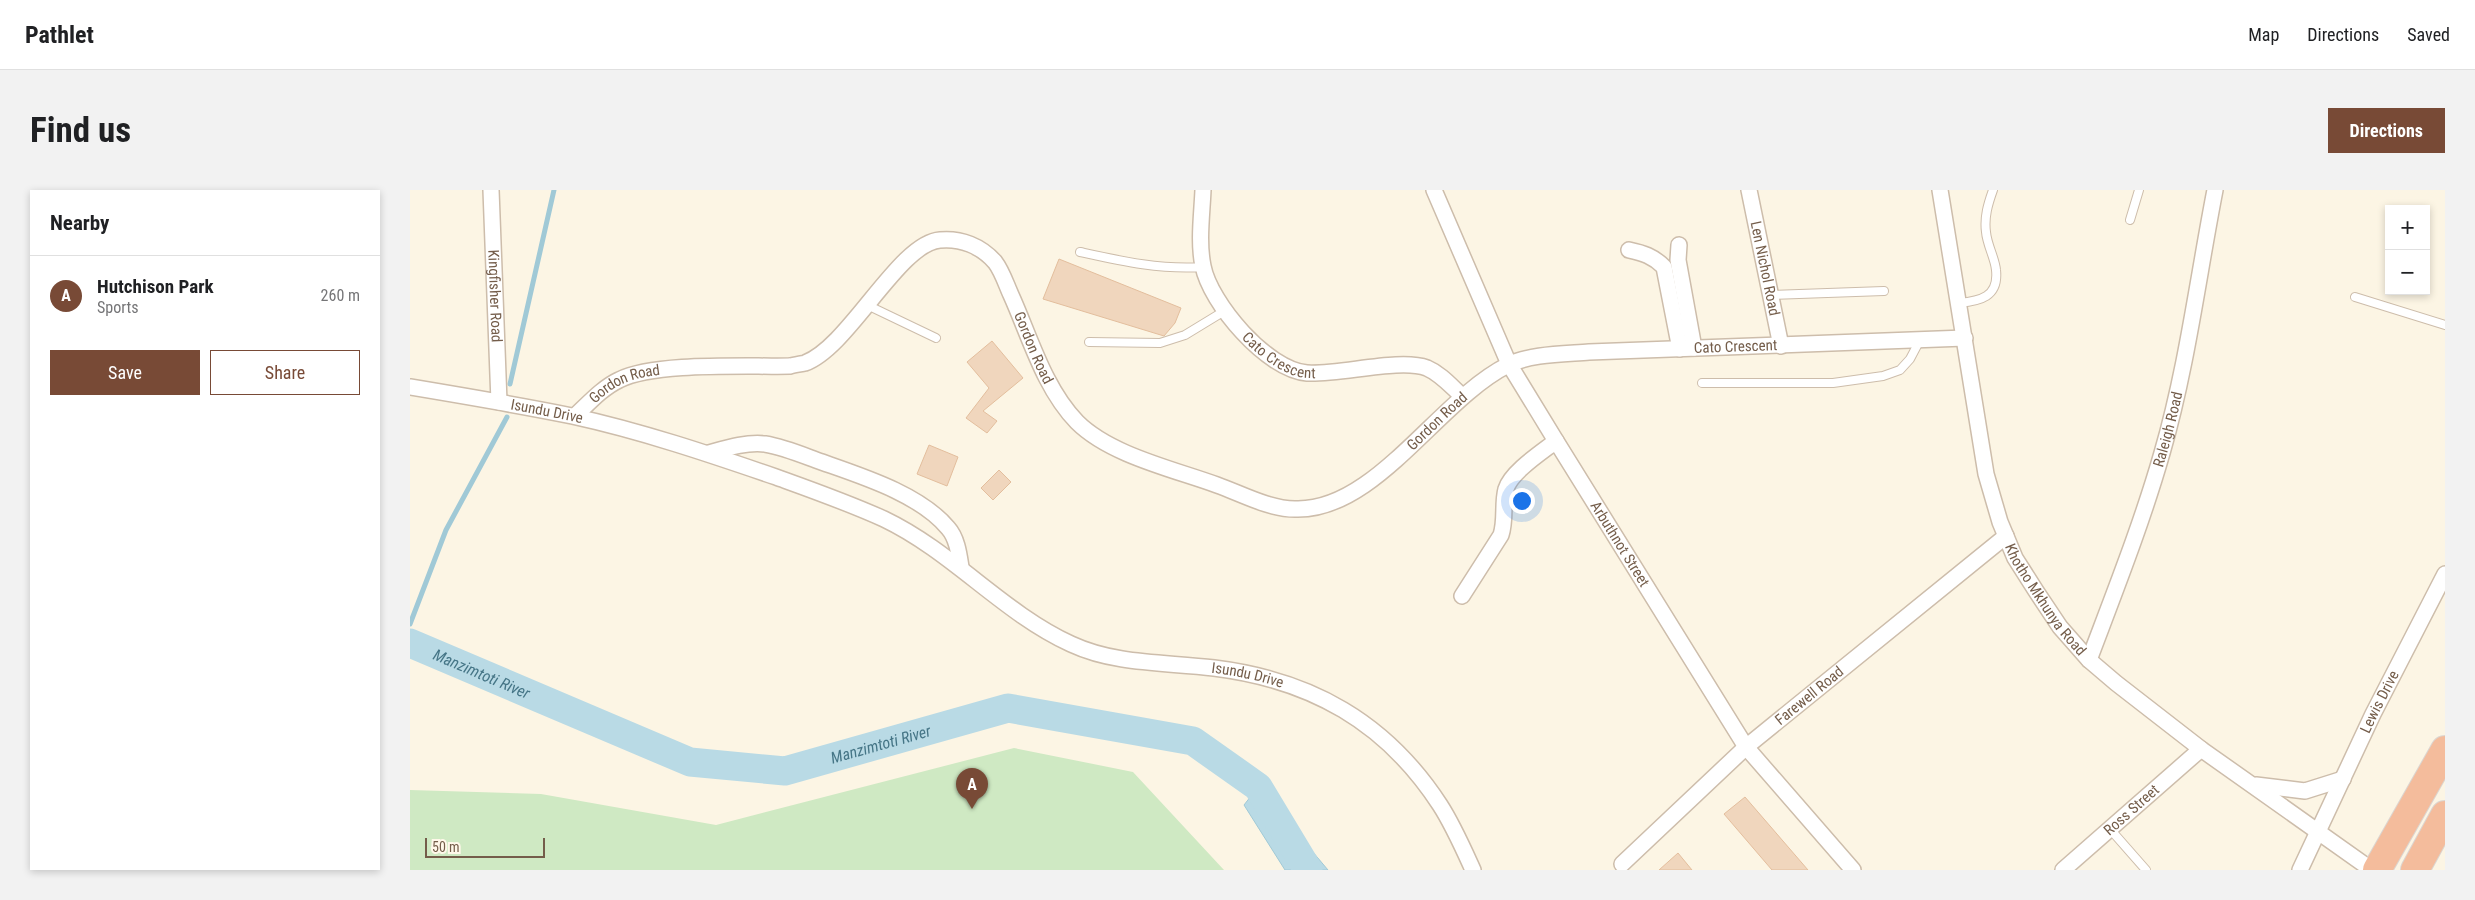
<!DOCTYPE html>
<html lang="en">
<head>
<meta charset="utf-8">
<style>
	body { margin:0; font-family:"Roboto Condensed",sans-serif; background:#f2f2f2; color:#202124 }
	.controls { position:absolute; right:15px; top:15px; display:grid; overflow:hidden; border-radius:0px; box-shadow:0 2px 8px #0003 }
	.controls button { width:45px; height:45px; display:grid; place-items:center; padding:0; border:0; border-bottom:1px solid #e0e0e0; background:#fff; color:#202124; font:25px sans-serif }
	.scale { position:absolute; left:15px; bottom:12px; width:120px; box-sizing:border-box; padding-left:5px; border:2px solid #745d4a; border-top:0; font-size:14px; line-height:18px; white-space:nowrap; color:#745d4a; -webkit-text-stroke:4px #fff8ea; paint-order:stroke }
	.you { position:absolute; left:1111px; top:310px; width:18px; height:18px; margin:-12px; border:4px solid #fff; border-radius:50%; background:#1a73e8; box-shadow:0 0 0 8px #1a73e833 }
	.badge { display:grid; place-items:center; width:32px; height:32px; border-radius:50%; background:#784a36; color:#fff; font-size:16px; font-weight:700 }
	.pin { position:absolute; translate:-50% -41px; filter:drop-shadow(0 1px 2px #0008) }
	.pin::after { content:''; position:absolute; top:26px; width:18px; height:15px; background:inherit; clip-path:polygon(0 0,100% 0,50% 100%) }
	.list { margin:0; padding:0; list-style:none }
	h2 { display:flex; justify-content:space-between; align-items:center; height:65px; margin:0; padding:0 20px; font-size:21px }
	h2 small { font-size:16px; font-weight:400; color:#757577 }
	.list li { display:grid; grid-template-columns:32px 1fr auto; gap:15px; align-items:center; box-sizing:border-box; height:80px; padding:0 20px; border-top:1px solid #e0e0e0 }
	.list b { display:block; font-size:19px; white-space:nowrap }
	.list p { margin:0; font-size:16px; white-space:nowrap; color:#757577 }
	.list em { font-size:16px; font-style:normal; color:#757577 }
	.actions { display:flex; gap:10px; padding:15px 20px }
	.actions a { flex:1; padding:11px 0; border:1px solid #784a36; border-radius:0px; text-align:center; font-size:18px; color:#784a36 }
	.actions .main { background:#784a36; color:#fff }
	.map { position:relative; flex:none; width:2035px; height:680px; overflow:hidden; border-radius:0px }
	header { display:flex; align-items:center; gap:30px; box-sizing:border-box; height:70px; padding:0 25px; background:#fff; border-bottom:1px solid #e0e0e0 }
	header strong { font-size:24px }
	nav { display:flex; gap:28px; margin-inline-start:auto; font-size:18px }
	.intro { display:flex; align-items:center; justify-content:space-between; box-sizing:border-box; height:120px; padding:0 30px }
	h1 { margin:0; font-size:35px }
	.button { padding:12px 22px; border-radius:0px; background:#784a36; color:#fff; font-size:18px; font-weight:700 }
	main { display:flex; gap:30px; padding:0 30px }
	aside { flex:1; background:#fff; border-radius:0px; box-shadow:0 2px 8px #0003 }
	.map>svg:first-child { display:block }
</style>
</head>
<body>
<header>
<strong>Pathlet</strong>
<nav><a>Map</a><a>Directions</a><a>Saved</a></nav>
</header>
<div class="intro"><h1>Find us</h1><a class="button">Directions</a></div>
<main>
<aside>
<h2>Nearby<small></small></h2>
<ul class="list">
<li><span class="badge">A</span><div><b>Hutchison Park</b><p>Sports</p></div><em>260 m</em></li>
</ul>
<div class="actions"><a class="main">Save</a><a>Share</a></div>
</aside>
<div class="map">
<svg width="2035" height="680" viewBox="0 0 2035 680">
	<rect width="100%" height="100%" fill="#fcf5e4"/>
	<path fill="#cfe9c3" d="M 604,558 L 723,582 L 814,680 L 0,680 L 0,600 L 131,604 L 306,635 Z"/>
	<path fill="#b9dae5" stroke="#a0c9d6" d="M 848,597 L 918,680 L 875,680 L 834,615 Z"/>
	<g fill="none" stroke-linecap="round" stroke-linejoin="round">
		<path stroke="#a0c9d6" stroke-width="5" d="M 100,194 L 144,0
			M 0,434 L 36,340 L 97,227"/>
		<path stroke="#b9dae5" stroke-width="29" id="s1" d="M 0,453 L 280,572 L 375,581 L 598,518 L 783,551 L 848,597 L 898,680"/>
	</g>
	<path fill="#f0d6bd" stroke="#e3be9d" d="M 649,69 L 771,118 L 765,133 L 754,146 L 633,109 Z
		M 582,151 L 613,188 L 573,221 L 587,231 L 577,243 L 556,228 L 579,198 L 557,172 Z
		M 519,255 L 548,267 L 537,296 L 507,284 Z
		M 589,280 L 601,292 L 583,310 L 571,298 Z
		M 1335,607 L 1398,680 L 1362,680 L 1314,624 Z
		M 1268,663 L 1282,680 L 1249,680 Z"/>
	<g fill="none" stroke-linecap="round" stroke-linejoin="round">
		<defs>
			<path id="lane" d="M 1720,30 L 1729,0
				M 670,62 C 711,71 750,80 793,77
				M 1361,105 L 1474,101
				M 1945,107 L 2035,135
				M 1549,113 C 1570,111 1589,107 1586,80 C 1585,68 1577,55 1576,42 C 1574,27 1578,14 1583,0
				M 457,115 L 526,148
				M 679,152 L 750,153 L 775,145 L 816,120
				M 1292,193 L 1423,193 L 1473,186 L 1490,180 L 1500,169 L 1510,150
				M 1700,639 L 1736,680"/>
			<g id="street">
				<path id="s2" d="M 81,0 L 89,212"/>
				<path id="s3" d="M 793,0 C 792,24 788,52 793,76 C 800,113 857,180 897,183 C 930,185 990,168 1017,178 C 1031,184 1041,196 1052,206"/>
				<path id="s4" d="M 1024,0 L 1099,174 L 1146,251 L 1336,557 L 1443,680"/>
				<path id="s5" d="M 1339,0 L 1371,156"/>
				<path id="s6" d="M 1530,0 L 1576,284 L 1590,332 L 1605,368 L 1626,401 L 1650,437 L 1679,470 L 1706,493 L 1791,559 L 1962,680"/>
				<path d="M 1269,55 L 1268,70 L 1284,158"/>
				<path d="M 1219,60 C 1233,63 1243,66 1254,77 L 1270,159"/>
				<path id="s7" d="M 0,197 C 54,206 108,215 162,226 C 231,241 299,264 366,287 C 402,300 439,313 474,329 C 543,362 593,423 661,454 C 706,475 756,472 804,478 C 901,490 976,532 1030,615 C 1043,635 1053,658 1063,680"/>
				<path id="s8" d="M 165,226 C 178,214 192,198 209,190 C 245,172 337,177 380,176 C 384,175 390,174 395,173 C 439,157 489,53 530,50 C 551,48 571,56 585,72 C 592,81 596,94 601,105 C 620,147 634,198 667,232 C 700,265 763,279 807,295 C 832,304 859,319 885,319 C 965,322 1028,210 1098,175 C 1119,164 1155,164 1179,162 L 1555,148"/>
				<path d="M 299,263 C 317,258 336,252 355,254 C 373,257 390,264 406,270 C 448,285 509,303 538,338 C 547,348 549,364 551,377"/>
				<path d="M 1052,406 L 1091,345 C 1096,330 1092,314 1096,299 C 1101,282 1132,262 1146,251"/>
				<path id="s9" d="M 1679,470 C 1705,401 1732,333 1752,263 C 1777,177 1788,87 1805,0"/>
				<path d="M 1846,595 L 1895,601 L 1933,589"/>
				<path id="s10" d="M 1212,674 L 1336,557 L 1596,346"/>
				<path id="s11" d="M 1653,680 L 1791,559"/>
				<path id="s12" d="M 1890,680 L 1963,524 L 2035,384"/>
			</g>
			<path id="highway" d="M 1967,680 L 2035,560
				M 2005,680 L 2035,625"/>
		</defs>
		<use href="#lane" stroke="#cdbdab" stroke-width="10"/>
		<use href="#street" stroke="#cdbdab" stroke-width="18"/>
		<use href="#highway" stroke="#dbd5d0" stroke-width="30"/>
		<use href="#lane" stroke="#fff" stroke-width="8"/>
		<use href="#street" stroke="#fff" stroke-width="15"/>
		<use href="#highway" stroke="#f4bc9c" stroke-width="28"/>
	</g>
	<g text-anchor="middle" stroke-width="4" stroke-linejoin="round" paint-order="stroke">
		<g font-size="15" fill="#745d4a" stroke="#fff8ea">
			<text dy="5" stroke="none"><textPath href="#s5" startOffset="80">Len Nichol Road</textPath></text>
			<text dy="5" stroke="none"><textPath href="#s2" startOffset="106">Kingfisher Road</textPath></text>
			<text dy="5" stroke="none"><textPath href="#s8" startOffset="1401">Cato Crescent</textPath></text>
			<text dy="5" stroke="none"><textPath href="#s8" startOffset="586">Gordon Road</textPath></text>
			<text dy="5" stroke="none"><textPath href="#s3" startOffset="199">Cato Crescent</textPath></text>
			<text dy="5" stroke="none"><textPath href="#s8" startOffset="61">Gordon Road</textPath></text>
			<text dy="5" stroke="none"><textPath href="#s7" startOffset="139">Isundu Drive</textPath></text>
			<text dy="5" stroke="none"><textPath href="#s8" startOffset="1081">Gordon Road</textPath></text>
			<text dy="5" stroke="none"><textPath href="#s9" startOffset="244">Raleigh Road</textPath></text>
			<text dy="5" stroke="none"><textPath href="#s4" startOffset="401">Arbuthnot Street</textPath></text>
			<text dy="5" stroke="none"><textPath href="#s6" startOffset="428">Khotho Mkhunya Road</textPath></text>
			<text dy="5" stroke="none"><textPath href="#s7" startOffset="899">Isundu Drive</textPath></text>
			<text dy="5" stroke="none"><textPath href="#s10" startOffset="252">Farewell Road</textPath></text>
			<text dy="5" stroke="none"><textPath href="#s12" startOffset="186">Lewis Drive</textPath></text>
			<text dy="5" stroke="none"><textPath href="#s11" startOffset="91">Ross Street</textPath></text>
		</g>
		<g font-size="16" font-style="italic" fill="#457586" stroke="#fff8ea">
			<text dy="6" stroke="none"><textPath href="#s1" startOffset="78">Manzimtoti River</textPath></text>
			<text dy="6" stroke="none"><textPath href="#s1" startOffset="499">Manzimtoti River</textPath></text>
		</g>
	</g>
</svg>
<div class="controls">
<button>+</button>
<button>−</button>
</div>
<div class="scale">50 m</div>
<div class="you"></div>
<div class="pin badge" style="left:562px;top:619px">A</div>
</div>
</main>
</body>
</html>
